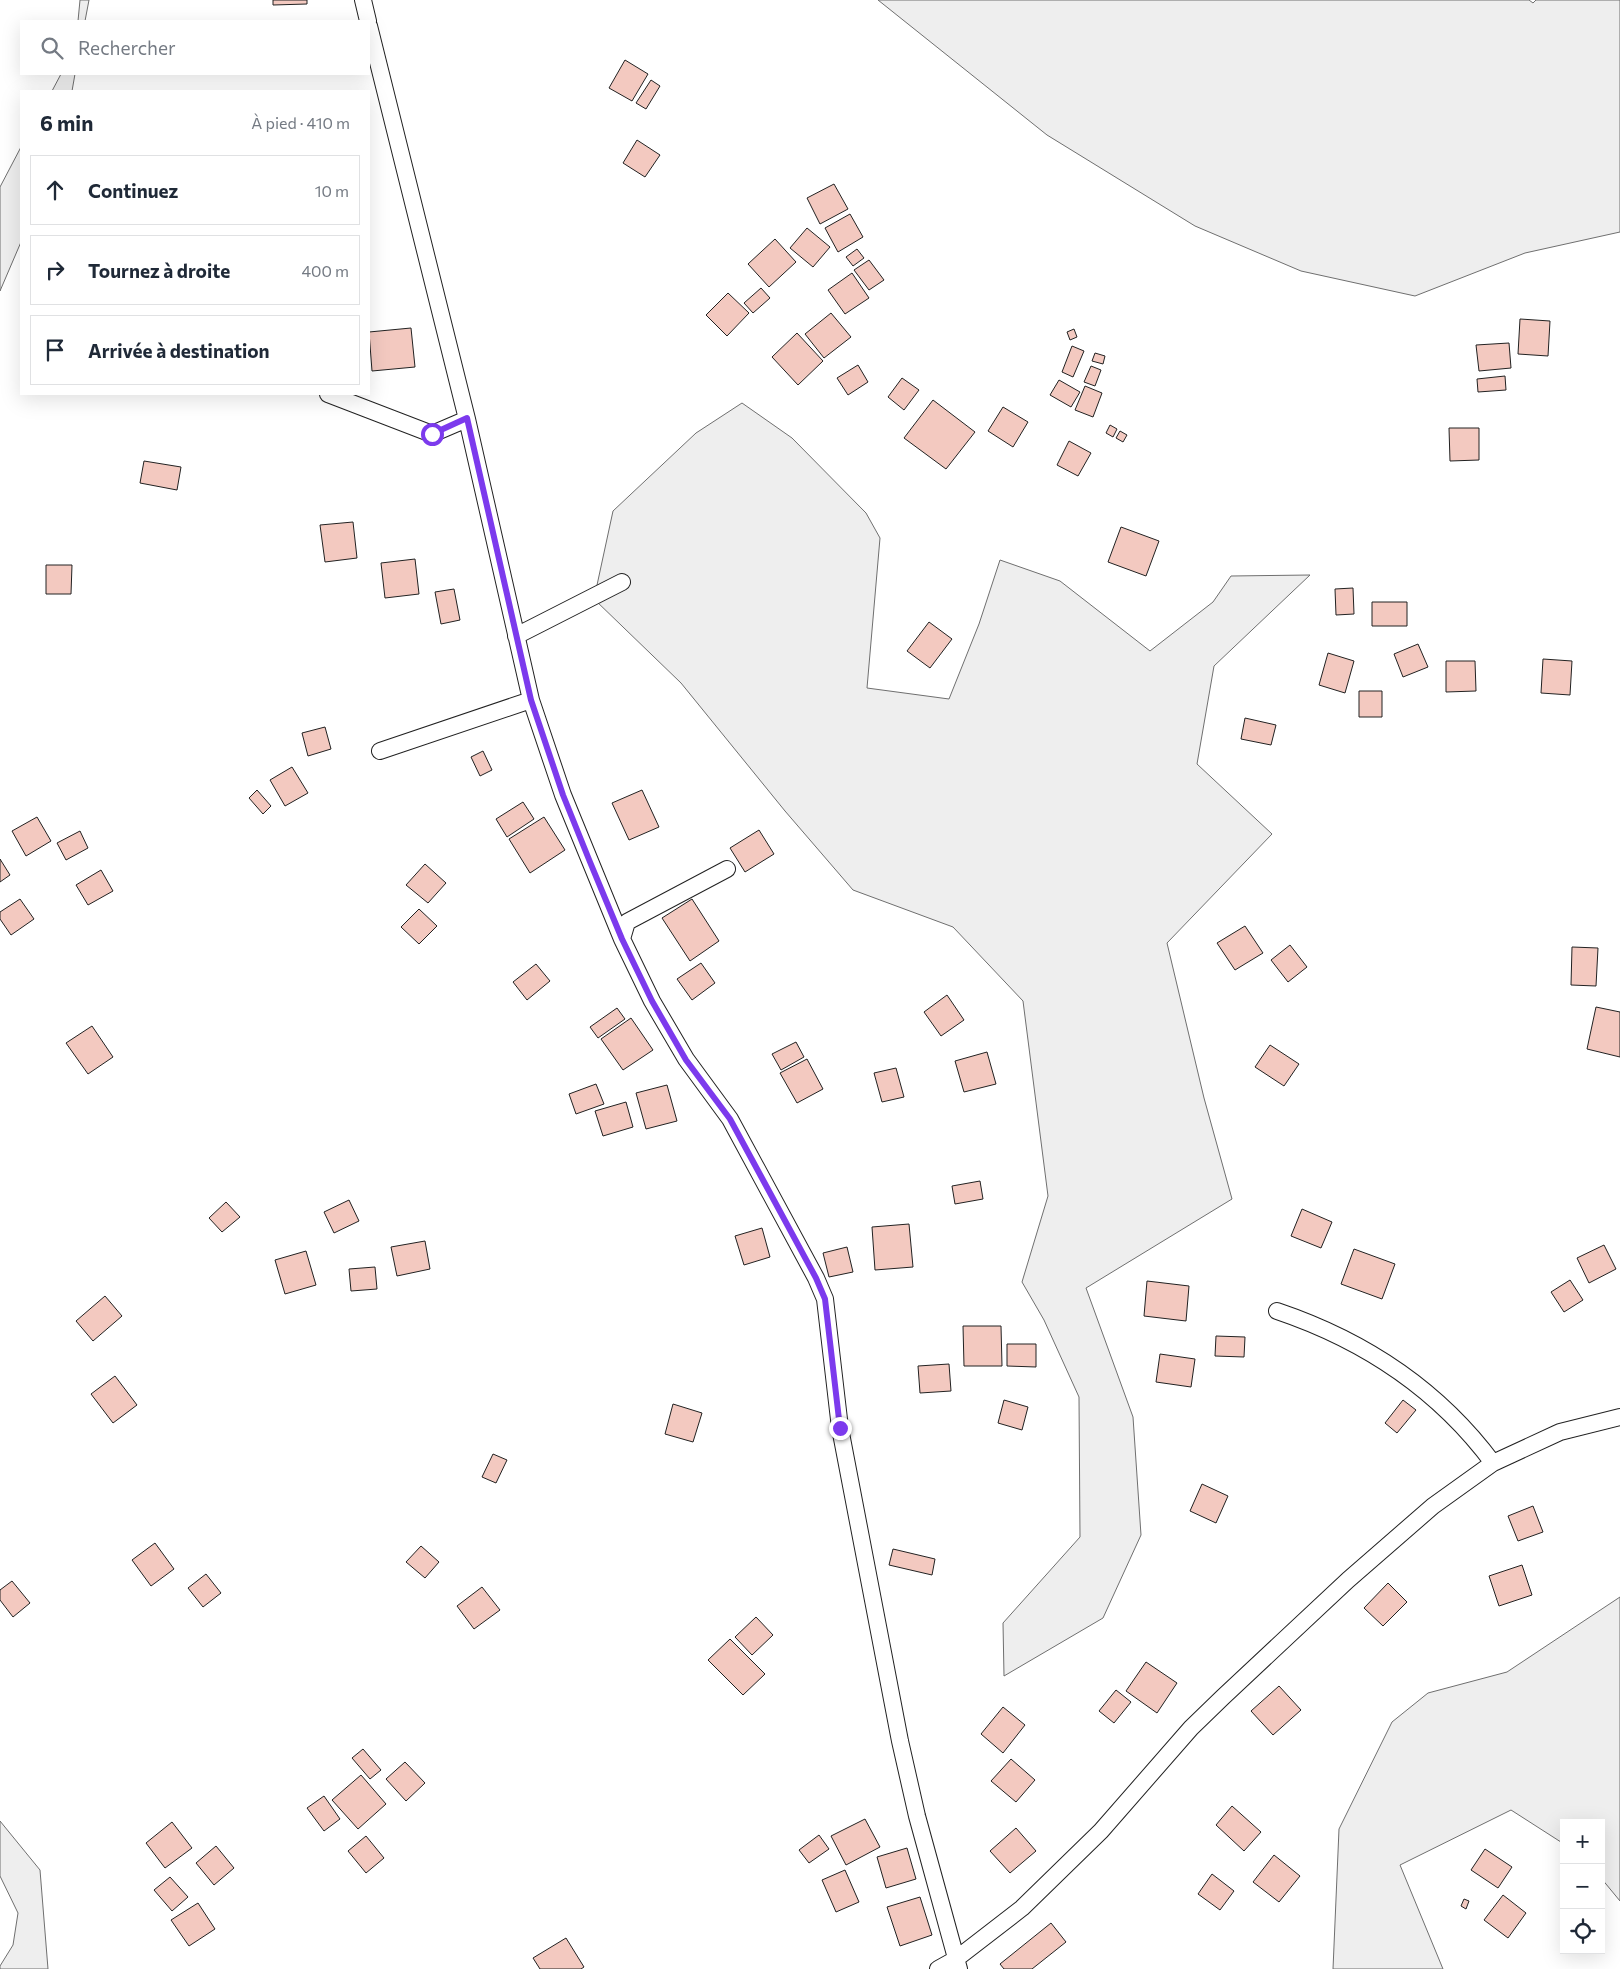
<!DOCTYPE html>
<html lang="fr">
<head>
<meta charset="utf-8">
<style>
	body { margin:0; font-family:Commissioner,sans-serif; background:#f2f2f3; color:#1f2937 }
	.controls { position:absolute; right:15px; bottom:15px; display:grid; overflow:hidden; border-radius:0px; box-shadow:0 5px 20px #0002 }
	.controls button { width:45px; height:45px; display:grid; place-items:center; padding:0; border:0; border-bottom:1px solid #e0e1e3; background:#fff; color:#1f2937; font:25px sans-serif }
	.stop { position:absolute; width:15px; height:15px; margin:-11px; border:4px solid #7c3aed; border-radius:50%; background:#fff }
	.stop.end { background:#7c3aed; border-color:#fff; box-shadow:0 1px 5px #0008 }
	.list { margin:0; padding:0; list-style:none }
	h2 { display:flex; justify-content:space-between; align-items:center; height:65px; margin:0; padding:0 20px; font-size:21px }
	h2 small { font-size:16px; font-weight:400; color:#747a83 }
	.list li { display:grid; grid-template-columns:32px 1fr auto; gap:15px; align-items:center; box-sizing:border-box; height:70px; margin:0 10px 10px; padding:0 10px; border:1px solid #e0e1e3; border-radius:0px }
	.list b { display:block; font-size:19px; white-space:nowrap }
	.list em { font-size:16px; font-style:normal; color:#747a83 }
	.icon { flex:none; width:28px; height:28px; fill:none; stroke:currentColor; stroke-width:2; stroke-linecap:round; stroke-linejoin:round }
	.map { position:relative; flex:none; width:1620px; height:1969px; overflow:hidden }
	.search { position:absolute; background:#fff; box-shadow:0 5px 20px #0002; left:20px; top:20px; width:350px; height:55px; display:flex; align-items:center; gap:12px; box-sizing:border-box; padding:0 18px; border-radius:0px; color:#747a83; font-size:19px }
	.panel { position:absolute; background:#fff; box-shadow:0 5px 20px #0002; left:20px; top:90px; width:350px; height:305px; border-radius:0px }
	.map>svg:first-child { display:block }
</style>
</head>
<body>
<div class="map">
<svg width="1620" height="1969" viewBox="0 0 1620 1969">
	<rect width="100%" height="100%" fill="#fff"/>
	<path fill="#eee" stroke="#6f6f6f" d="M 80,0 L 89,0 L 85,21 L 78,21 Z
		M 878,0 L 1529,0 L 1533,3 L 1536,0 L 1620,0 L 1620,232 L 1525,253 L 1415,296 L 1301,271 L 1195,226 L 1047,135 Z
		M 61,74 L 75,74 L 72,91 L 52,91 Z
		M 21,147 L 21,242 L 0,291 L 0,187 Z
		M 742,403 L 792,438 L 866,513 L 880,538 L 867,688 L 949,699 L 979,624 L 1000,560 L 1060,581 L 1150,651 L 1213,602 L 1231,576 L 1310,575 L 1214,666 L 1197,764 L 1272,834 L 1167,943 L 1204,1098 L 1232,1199 L 1086,1288 L 1133,1417 L 1141,1535 L 1103,1618 L 1004,1676 L 1003,1623 L 1080,1537 L 1079,1397 L 1044,1320 L 1022,1282 L 1048,1196 L 1023,1001 L 953,927 L 853,890 L 785,811 L 681,683 L 594,599 L 613,511 L 696,433 Z
		M 1620,1597 L 1620,1901 L 1601,1878 L 1601,1823 L 1564,1823 L 1564,1844 L 1511,1810 L 1400,1865 L 1443,1969 L 1333,1969 L 1339,1829 L 1392,1722 L 1428,1693 L 1507,1672 Z
		M 0,1821 L 40,1870 L 48,1969 L 0,1969 L 0,1966 L 13,1945 L 18,1913 L 0,1876 Z"/>
	<path fill="#f3c9c0" stroke="#222" d="M 273,0 L 307,0 L 307,4 L 273,5 Z
		M 625,60 L 648,74 L 632,101 L 609,88 Z
		M 651,80 L 660,86 L 646,109 L 636,103 Z
		M 637,140 L 660,155 L 645,177 L 623,163 Z
		M 834,184 L 848,209 L 820,224 L 807,198 Z
		M 850,214 L 863,237 L 838,252 L 825,228 Z
		M 807,228 L 830,247 L 813,267 L 790,248 Z
		M 775,239 L 796,262 L 769,287 L 748,264 Z
		M 857,249 L 864,258 L 853,266 L 846,257 Z
		M 869,260 L 884,280 L 869,290 L 854,270 Z
		M 852,273 L 869,298 L 845,314 L 828,290 Z
		M 761,288 L 770,298 L 753,313 L 744,303 Z
		M 728,293 L 749,313 L 727,336 L 706,315 Z
		M 831,313 L 851,337 L 824,358 L 805,334 Z
		M 1520,319 L 1550,321 L 1548,356 L 1518,354 Z
		M 411,328 L 415,367 L 372,371 L 369,332 Z
		M 1074,329 L 1077,337 L 1070,340 L 1067,332 Z
		M 797,333 L 823,361 L 798,385 L 772,357 Z
		M 1509,343 L 1511,368 L 1479,371 L 1476,345 Z
		M 1072,346 L 1084,351 L 1073,377 L 1062,372 Z
		M 1095,353 L 1105,356 L 1103,364 L 1092,361 Z
		M 858,365 L 868,382 L 848,395 L 837,378 Z
		M 1091,366 L 1101,370 L 1095,386 L 1084,382 Z
		M 1505,376 L 1506,390 L 1478,392 L 1477,379 Z
		M 902,378 L 919,390 L 904,410 L 888,397 Z
		M 1059,380 L 1080,392 L 1071,407 L 1050,395 Z
		M 1085,386 L 1102,393 L 1093,417 L 1075,410 Z
		M 933,400 L 975,432 L 946,469 L 904,438 Z
		M 1003,407 L 1028,422 L 1013,447 L 988,431 Z
		M 1110,425 L 1117,429 L 1113,437 L 1106,433 Z
		M 1449,428 L 1479,428 L 1479,460 L 1450,461 Z
		M 1120,431 L 1127,435 L 1123,442 L 1116,438 Z
		M 1069,441 L 1091,453 L 1078,476 L 1057,465 Z
		M 144,461 L 181,467 L 177,490 L 140,483 Z
		M 353,522 L 357,558 L 325,562 L 320,525 Z
		M 1121,527 L 1159,541 L 1146,576 L 1108,562 Z
		M 415,559 L 419,594 L 385,598 L 381,563 Z
		M 46,565 L 72,565 L 71,594 L 46,594 Z
		M 1353,588 L 1354,614 L 1336,615 L 1335,589 Z
		M 454,589 L 460,620 L 441,624 L 435,592 Z
		M 1372,602 L 1407,602 L 1407,626 L 1372,626 Z
		M 929,622 L 952,639 L 930,668 L 907,651 Z
		M 1418,644 L 1428,667 L 1403,677 L 1394,654 Z
		M 1328,653 L 1354,661 L 1345,693 L 1319,685 Z
		M 1543,659 L 1572,661 L 1570,695 L 1541,693 Z
		M 1446,661 L 1475,661 L 1476,691 L 1446,692 Z
		M 1359,691 L 1382,691 L 1382,717 L 1359,717 Z
		M 1245,718 L 1276,725 L 1271,745 L 1241,739 Z
		M 325,727 L 331,749 L 308,756 L 302,733 Z
		M 483,751 L 492,770 L 480,776 L 471,757 Z
		M 292,767 L 308,793 L 285,806 L 270,780 Z
		M 257,790 L 271,806 L 263,814 L 249,798 Z
		M 642,790 L 659,827 L 629,840 L 612,803 Z
		M 523,802 L 534,819 L 507,837 L 496,819 Z
		M 37,817 L 51,841 L 26,856 L 12,831 Z
		M 544,817 L 565,850 L 530,873 L 509,839 Z
		M 759,830 L 774,854 L 745,872 L 730,848 Z
		M 80,831 L 88,848 L 66,860 L 57,843 Z
		M 0,859 L 10,875 L 0,882 Z
		M 425,864 L 446,883 L 428,903 L 406,885 Z
		M 101,870 L 113,891 L 88,905 L 76,885 Z
		M 20,899 L 34,919 L 11,935 L 0,919 L 0,912 Z
		M 692,899 L 719,941 L 690,961 L 662,918 Z
		M 419,909 L 437,926 L 419,944 L 401,927 Z
		M 1245,926 L 1263,953 L 1235,970 L 1217,943 Z
		M 1290,945 L 1307,967 L 1288,982 L 1271,960 Z
		M 1572,947 L 1598,948 L 1596,986 L 1571,985 Z
		M 701,963 L 715,983 L 692,1000 L 677,979 Z
		M 536,964 L 550,981 L 527,1000 L 513,982 Z
		M 947,995 L 964,1020 L 941,1036 L 924,1012 Z
		M 1596,1007 L 1620,1012 L 1620,1057 L 1587,1049 Z
		M 617,1008 L 625,1019 L 598,1038 L 590,1027 Z
		M 631,1018 L 653,1050 L 623,1070 L 601,1039 Z
		M 92,1026 L 113,1057 L 88,1074 L 66,1043 Z
		M 796,1042 L 804,1057 L 781,1070 L 772,1054 Z
		M 1270,1045 L 1299,1064 L 1284,1086 L 1255,1067 Z
		M 987,1052 L 996,1084 L 964,1092 L 955,1061 Z
		M 807,1059 L 823,1089 L 797,1103 L 780,1073 Z
		M 896,1068 L 904,1097 L 882,1102 L 874,1073 Z
		M 596,1084 L 604,1104 L 576,1114 L 569,1094 Z
		M 667,1085 L 677,1121 L 646,1129 L 636,1093 Z
		M 626,1102 L 633,1127 L 603,1136 L 595,1111 Z
		M 980,1181 L 983,1199 L 955,1204 L 952,1186 Z
		M 349,1200 L 359,1221 L 334,1233 L 324,1212 Z
		M 226,1202 L 240,1217 L 222,1232 L 209,1218 Z
		M 1302,1209 L 1332,1222 L 1321,1248 L 1291,1236 Z
		M 909,1224 L 913,1267 L 875,1270 L 872,1227 Z
		M 762,1228 L 770,1257 L 744,1265 L 735,1236 Z
		M 425,1241 L 430,1269 L 397,1276 L 391,1247 Z
		M 1604,1245 L 1616,1269 L 1589,1283 L 1577,1258 Z
		M 847,1247 L 853,1272 L 829,1277 L 823,1253 Z
		M 1354,1249 L 1395,1264 L 1382,1299 L 1341,1284 Z
		M 306,1251 L 316,1285 L 285,1294 L 275,1260 Z
		M 375,1267 L 377,1289 L 351,1291 L 349,1269 Z
		M 1570,1280 L 1583,1300 L 1564,1312 L 1551,1292 Z
		M 1147,1281 L 1189,1286 L 1186,1321 L 1144,1316 Z
		M 105,1296 L 122,1316 L 93,1341 L 76,1321 Z
		M 963,1326 L 1001,1326 L 1002,1366 L 964,1366 Z
		M 1216,1336 L 1245,1337 L 1244,1357 L 1215,1356 Z
		M 1007,1344 L 1036,1344 L 1036,1367 L 1007,1366 Z
		M 1160,1354 L 1195,1359 L 1191,1387 L 1156,1382 Z
		M 949,1364 L 951,1391 L 920,1393 L 918,1366 Z
		M 115,1376 L 137,1405 L 113,1423 L 91,1394 Z
		M 1004,1400 L 1028,1407 L 1022,1430 L 998,1423 Z
		M 1403,1400 L 1416,1410 L 1397,1433 L 1385,1423 Z
		M 673,1404 L 702,1413 L 693,1442 L 665,1434 Z
		M 493,1454 L 507,1460 L 496,1483 L 482,1477 Z
		M 1202,1484 L 1228,1496 L 1216,1523 L 1190,1511 Z
		M 1533,1506 L 1543,1532 L 1518,1541 L 1508,1516 Z
		M 155,1543 L 174,1569 L 151,1586 L 132,1560 Z
		M 421,1546 L 439,1562 L 425,1578 L 406,1562 Z
		M 893,1549 L 935,1559 L 932,1575 L 889,1565 Z
		M 1522,1565 L 1532,1595 L 1499,1606 L 1489,1576 Z
		M 206,1574 L 221,1593 L 203,1607 L 188,1588 Z
		M 12,1581 L 30,1603 L 13,1617 L 0,1600 L 0,1590 Z
		M 1388,1583 L 1407,1602 L 1383,1626 L 1364,1608 Z
		M 482,1587 L 500,1610 L 474,1629 L 457,1606 Z
		M 756,1617 L 773,1635 L 752,1655 L 735,1637 Z
		M 730,1639 L 765,1674 L 743,1695 L 708,1660 Z
		M 1146,1662 L 1177,1683 L 1157,1713 L 1126,1691 Z
		M 1279,1686 L 1301,1710 L 1273,1735 L 1251,1711 Z
		M 1116,1690 L 1131,1702 L 1114,1723 L 1099,1711 Z
		M 1003,1707 L 1025,1725 L 1003,1753 L 981,1734 Z
		M 363,1749 L 381,1770 L 370,1779 L 352,1758 Z
		M 1011,1759 L 1035,1780 L 1016,1802 L 991,1781 Z
		M 405,1762 L 425,1783 L 406,1801 L 386,1779 Z
		M 361,1775 L 386,1804 L 358,1829 L 332,1800 Z
		M 324,1796 L 340,1819 L 324,1831 L 307,1808 Z
		M 1232,1806 L 1261,1832 L 1244,1851 L 1216,1825 Z
		M 865,1819 L 880,1847 L 846,1865 L 831,1836 Z
		M 172,1822 L 192,1848 L 165,1868 L 146,1843 Z
		M 1016,1828 L 1036,1851 L 1010,1873 L 990,1851 Z
		M 819,1835 L 829,1849 L 809,1863 L 799,1850 Z
		M 366,1836 L 384,1858 L 366,1873 L 348,1851 Z
		M 216,1846 L 234,1868 L 214,1885 L 196,1863 Z
		M 907,1848 L 916,1879 L 886,1888 L 877,1857 Z
		M 1485,1849 L 1512,1867 L 1498,1888 L 1471,1870 Z
		M 1274,1855 L 1300,1876 L 1279,1902 L 1253,1882 Z
		M 845,1870 L 859,1902 L 836,1912 L 822,1880 Z
		M 1212,1874 L 1234,1891 L 1220,1910 L 1198,1894 Z
		M 170,1877 L 188,1897 L 172,1911 L 154,1890 Z
		M 1503,1895 L 1526,1913 L 1508,1938 L 1484,1920 Z
		M 920,1897 L 932,1935 L 900,1946 L 887,1907 Z
		M 1464,1899 L 1469,1901 L 1466,1909 L 1461,1906 Z
		M 198,1903 L 215,1929 L 189,1946 L 171,1920 Z
		M 1051,1923 L 1066,1942 L 1032,1969 L 1004,1969 L 1000,1964 Z
		M 566,1938 L 584,1967 L 581,1969 L 540,1969 L 533,1958 Z"/>
	<g fill="none" stroke-linecap="round" stroke-linejoin="round">
		<defs>
			<path id="minor" d="M 363,0 L 368,21
				M 369,26 L 467,419 L 531,700 L 563,795 L 622,939 L 652,1001 L 686,1059 L 730,1119 L 816,1278 L 825,1299 L 840,1428 L 900,1741 L 917,1816 L 959,1969
				M 328,394 L 432,434 L 467,419
				M 516,636 L 622,582
				M 380,751 L 531,700
				M 622,939 L 627,922 L 727,869
				M 1277,1311 C 1363,1340 1438,1389 1493,1463
				M 938,1969 L 956,1959 L 1022,1908 L 1101,1831 L 1191,1728 L 1223,1697 L 1348,1580 L 1433,1506 L 1493,1463 L 1560,1432 L 1620,1417"/>
		</defs>
		<use href="#minor" stroke="#222" stroke-width="18"/>
		<use href="#minor" stroke="#fff" stroke-width="16"/>
	</g>
	<g fill="none" stroke-linecap="round" stroke-linejoin="round">
		<path stroke="#7c3aed" stroke-width="6" d="M 432,434 L 467,418 L 531,700 L 563,795 L 590,862 L 622,939 L 652,1001 L 686,1060 L 730,1119 L 816,1278 L 825,1299 L 840,1428"/>
	</g>
</svg>
<div class="controls">
<button>+</button>
<button>−</button>
<button><svg class="icon" aria-label="locate" viewBox="0 0 24 24"><circle cx="12" cy="12" r="6"/><path d="M12 2v4M12 18v4M2 12h4M18 12h4"/></svg></button>
</div>
<div class="stop" style="left:432px;top:434px"></div>
<div class="stop end" style="left:840px;top:1428px"></div>
<div class="search"><svg class="icon" aria-label="search" viewBox="0 0 24 24"><circle cx="10" cy="10" r="6"/><path d="M15 15l6 6"/></svg>Rechercher</div>
<section class="panel">
<h2>6 min<small>À pied · 410 m</small></h2>
<ul class="list">
<li><svg class="icon" aria-label="ahead" viewBox="0 0 24 24"><path d="M12 20V5M6 11l6-6 6 6"/></svg><div><b>Continuez</b></div><em>10 m</em></li>
<li><svg class="icon" aria-label="right" viewBox="0 0 24 24"><path d="M7 20v-9h11M14 6l5 5-5 5"/></svg><div><b>Tournez à droite</b></div><em>400 m</em></li>
<li><svg class="icon" aria-label="arrive" viewBox="0 0 24 24"><path d="M6 21V4h12l-3 4 3 4H6"/></svg><div><b>Arrivée à destination</b></div></li>
</ul>
</section>
</div>
</body>
</html>
